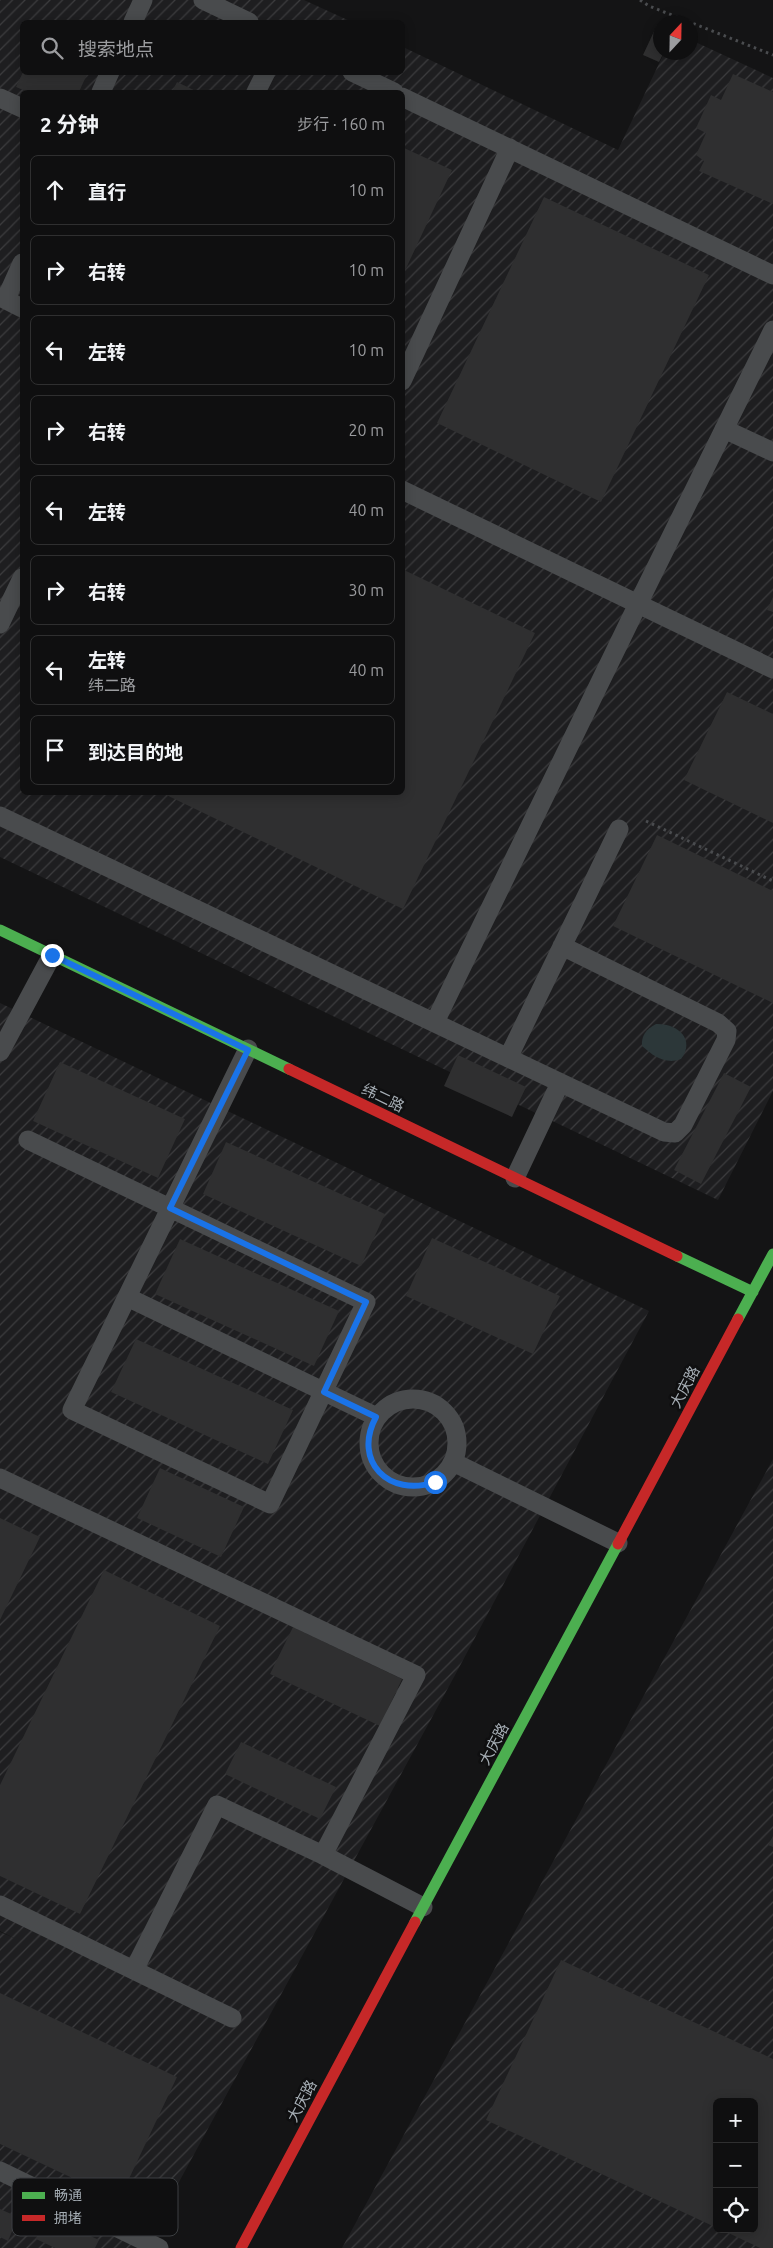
<!DOCTYPE html>
<html lang="zh">
<head>
<meta charset="utf-8">
<style>
	body { margin:0; font-family:Ubuntu,"Noto Sans SC",sans-serif; background:#181819; color:#f1f3f6 }
	.controls { position:absolute; right:15px; bottom:15px; display:grid; overflow:hidden; border-radius:8px; box-shadow:0 2px 12px #0003 }
	.controls button { width:45px; height:45px; display:grid; place-items:center; padding:0; border:0; border-bottom:1px solid #2f2f30; background:#0f0f10; color:#f1f3f6; font:25px sans-serif }
	.compass { position:absolute; left:653px; top:15px; width:45px; height:45px; border-radius:50%; background:#0f0f10; box-shadow:0 2px 12px #0003; rotate:22deg }
	.stop { position:absolute; width:15px; height:15px; margin:-11px; border:4px solid #1a73e8; border-radius:50%; background:#fff }
	.stop.end { background:#1a73e8; border-color:#fff; box-shadow:0 1px 5px #0008 }
	.list { margin:0; padding:0; list-style:none }
	h2 { display:flex; justify-content:space-between; align-items:center; height:65px; margin:0; padding:0 20px; font-size:21px }
	h2 small { font-size:16px; font-weight:400; color:#9b9c9f }
	.list li { display:grid; grid-template-columns:32px 1fr auto; gap:15px; align-items:center; box-sizing:border-box; height:70px; margin:0 10px 10px; padding:0 10px; border:1px solid #2f2f30; border-radius:8px }
	.list b { display:block; font-size:19px; white-space:nowrap }
	.list p { margin:0; font-size:16px; white-space:nowrap; color:#9b9c9f }
	.list em { font-size:16px; font-style:normal; color:#9b9c9f }
	.icon { flex:none; width:28px; height:28px; fill:none; stroke:currentColor; stroke-width:2; stroke-linecap:round; stroke-linejoin:round }
	.map { position:relative; flex:none; width:773px; height:2248px; overflow:hidden }
	.search { position:absolute; background:#0f0f10; box-shadow:0 2px 12px #0003; left:20px; top:20px; width:385px; height:55px; display:flex; align-items:center; gap:12px; box-sizing:border-box; padding:0 18px; border-radius:8px; color:#9b9c9f; font-size:19px }
	.panel { position:absolute; background:#0f0f10; box-shadow:0 2px 12px #0003; left:20px; top:90px; width:385px; height:705px; border-radius:8px }
	.map>svg:first-child { display:block }
</style>
</head>
<body>
<div class="map">
<svg width="773" height="2248" viewBox="0 0 773 2248">
	<defs>
		<pattern id="industrial-furrows" width="10" height="10" patternUnits="userSpaceOnUse" patternTransform="scale(1.25)"><rect width="10" height="10" fill="#1e1e20"/><path d="M-1 1l2-2M0 10L10 0M9 11l2-2" fill="none" stroke="#3c3c3e"/></pattern>
	</defs>
	<rect width="100%" height="100%" fill="#141415"/>
	<path fill="url(#industrial-furrows)" fill-rule="evenodd" d="M 0,0 L 304,0 L 352,22 L 22,22 L 22,72 L 402,72 L 403,47 L 618,150 L 664,53 L 690,52 L 691,40 L 773,78 L 773,1091 L 718,1200 L 0,857 ZM 22,92 L 402,92 L 402,792 L 22,792 Z
		M 0,1003 L 649,1311 L 454,1677 L 143,2248 L 0,2248 L 0,1932 L 14,1938 L 0,1931 Z
		M 773,1459 L 773,2248 L 342,2248 ZM 717,2102 L 754,2102 L 754,2229 L 717,2229 Z"/>
	<path fill="#2c3739" d="M 656,1024 C 677,1023 696,1039 681,1059 C 666,1065 653,1056 642,1046 C 641,1036 646,1029 656,1024 Z"/>
	<path fill="#2f2f30" d="M 657,25 L 660,27 L 660,52 L 664,52 L 659,62 L 643,55 Z
		M 23,72 L 88,72 L 79,92 L 28,92 L 16,87 Z
		M 733,74 L 773,92 L 773,204 L 699,171 L 704,161 L 696,155 L 706,133 L 696,128 L 711,95 L 721,100 Z
		M 177,82 L 198,92 L 172,92 Z
		M 402,147 L 452,170 L 402,277 Z
		M 544,197 L 709,275 L 601,502 L 437,423 Z
		M 402,569 L 535,633 L 403,909 L 160,792 L 402,792 Z
		M 773,597 L 773,612 L 767,610 Z
		M 727,692 L 773,714 L 773,823 L 684,780 Z
		M 657,835 L 773,891 L 773,1003 L 613,926 Z
		M 458,1055 L 526,1087 L 512,1117 L 444,1086 Z
		M 60,1062 L 185,1119 L 158,1178 L 33,1121 Z
		M 724,1073 L 751,1087 L 701,1184 L 674,1170 Z
		M 226,1142 L 385,1214 L 361,1266 L 203,1194 Z
		M 432,1238 L 560,1296 L 533,1354 L 406,1296 Z
		M 180,1239 L 339,1311 L 314,1366 L 155,1294 Z
		M 136,1339 L 293,1410 L 268,1464 L 111,1392 Z
		M 160,1468 L 244,1507 L 221,1557 L 137,1518 Z
		M 0,1518 L 40,1537 L 0,1620 Z
		M 104,1570 L 220,1626 L 80,1914 L 0,1876 L 0,1785 Z
		M 293,1627 L 402,1679 L 380,1726 L 270,1674 Z
		M 241,1742 L 336,1787 L 320,1819 L 225,1774 Z
		M 773,1836 L 773,1847 L 768,1845 Z
		M 561,1960 L 773,2059 L 773,2248 L 760,2248 L 720,2229 L 754,2229 L 754,2102 L 717,2102 L 717,2228 L 486,2120 Z
		M 0,1993 L 177,2077 L 119,2200 L 0,2144 Z
		M 0,2209 L 18,2217 L 8,2241 L 0,2237 Z
		M 47,2215 L 99,2240 L 95,2248 L 55,2248 L 36,2239 Z"/>
	<g fill="none" stroke-linecap="round" stroke-linejoin="round">
		<path stroke="#4a4c4f" stroke-width="3" stroke-dasharray="2.5 4" stroke-linecap="butt" d="M 640,0 L 649,6 L 773,55
			M 646,821 L 773,881"/>
		<path stroke="#494b4d" stroke-width="19" d="M 203,0 L 249,22
			M 133,22 L 143,0
			M 352,72 L 394,92
			M 101,92 L 110,72
			M 256,92 L 266,72
			M 402,97 L 773,275
			M 0,98 L 22,108
			M 0,297 L 22,308
			M 6,299 L 22,263
			M 402,381 L 510,148
			M 724,429 L 773,452
			M 402,490 L 638,604 L 773,330
			M 0,624 L 22,578
			M 0,816 L 664,1132 L 675,1133 L 683,1125 L 726,1040 L 727,1031 L 718,1023 L 562,946
			M 435,1022 L 638,604 L 773,669
			M 0,1052 L 52,955
			M 508,1058 L 619,829
			M 28,1140 L 366,1302 L 270,1504 L 72,1410 C 131,1289 189,1169 248,1049
			M 515,1178 L 560,1083
			M 127,1297 L 377,1417
			M369 1443a44 44 0 1 1 88 0a44 44 0 1 1-88 0Z
			M 453,1462 L 618,1543
			M 0,1478 L 416,1675 L 323,1855 L 423,1907
			M 0,1905 L 232,2018
			M 134,1970 L 217,1805 L 323,1855
			M 0,2171 L 159,2248"/>
		<path stroke="#4caf50" stroke-width="11" d="M 0,930 L 289,1069
			M 677,1256 L 753,1292
			M 738,1319 L 773,1254
			M 415,1922 L 618,1544"/>
		<path stroke="#c62828" stroke-width="11" d="M 289,1069 L 677,1256
			M 618,1544 L 738,1319
			M 241,2248 L 415,1922"/>
	</g>
	<g fill="none" stroke-linecap="round" stroke-linejoin="round">
		<path stroke="#1a73e8" stroke-width="6" d="M 52,955 L 248,1050 L 170,1208 L 366,1302 L 324,1392 L 376,1417 C 352,1461 389,1498 435,1482"/>
	</g>
	<g text-anchor="middle" stroke-width="5" stroke-linejoin="round" paint-order="stroke">
		<g font-size="15" fill="#a6aeb5" stroke="#0f0f10">
			<text transform="translate(383 1098) rotate(26)" y="5">纬二路</text>
			<text transform="translate(685 1387) rotate(-62)" y="5">大庆路</text>
			<text transform="translate(494 1744) rotate(-62)" y="5">大庆路</text>
			<text transform="translate(302 2101) rotate(-62)" y="5">大庆路</text>
		</g>
	</g>
	<rect x="12" y="2178" width="166" height="58" rx="8" fill="#0f0f10" stroke="#3c3f42" stroke-width="1"/>
	<rect x="22" y="2192" width="23" height="7" fill="#4caf50"/>
	<rect x="22" y="2215" width="23" height="6" fill="#c62828"/>
	<g font-size="14" fill="#a6aeb5">
		<text x="54" y="2200">畅通</text>
		<text x="54" y="2223">拥堵</text>
	</g>
</svg>
<div class="controls">
<button>+</button>
<button>−</button>
<button><svg class="icon" aria-label="locate" viewBox="0 0 24 24"><circle cx="12" cy="12" r="6"/><path d="M12 2v4M12 18v4M2 12h4M18 12h4"/></svg></button>
</div>
<svg class="compass" viewBox="-18 -18 36 36"><path d="M0-13l5 13h-10z" fill="#e53935"/><path d="M0 13l5-13h-10z" fill="#9b9c9f"/></svg>
<div class="stop" style="left:435px;top:1482px"></div>
<div class="stop end" style="left:52px;top:955px"></div>
<div class="search"><svg class="icon" aria-label="search" viewBox="0 0 24 24"><circle cx="10" cy="10" r="6"/><path d="M15 15l6 6"/></svg>搜索地点</div>
<section class="panel">
<h2>2 分钟<small>步行 · 160 m</small></h2>
<ul class="list">
<li><svg class="icon" aria-label="ahead" viewBox="0 0 24 24"><path d="M12 20V5M6 11l6-6 6 6"/></svg><div><b>直行</b></div><em>10 m</em></li>
<li><svg class="icon" aria-label="right" viewBox="0 0 24 24"><path d="M7 20v-9h11M14 6l5 5-5 5"/></svg><div><b>右转</b></div><em>10 m</em></li>
<li><svg class="icon" aria-label="left" viewBox="0 0 24 24"><path d="M17 20v-9H6M10 6l-5 5 5 5"/></svg><div><b>左转</b></div><em>10 m</em></li>
<li><svg class="icon" aria-label="right" viewBox="0 0 24 24"><path d="M7 20v-9h11M14 6l5 5-5 5"/></svg><div><b>右转</b></div><em>20 m</em></li>
<li><svg class="icon" aria-label="left" viewBox="0 0 24 24"><path d="M17 20v-9H6M10 6l-5 5 5 5"/></svg><div><b>左转</b></div><em>40 m</em></li>
<li><svg class="icon" aria-label="right" viewBox="0 0 24 24"><path d="M7 20v-9h11M14 6l5 5-5 5"/></svg><div><b>右转</b></div><em>30 m</em></li>
<li><svg class="icon" aria-label="left" viewBox="0 0 24 24"><path d="M17 20v-9H6M10 6l-5 5 5 5"/></svg><div><b>左转</b><p>纬二路</p></div><em>40 m</em></li>
<li><svg class="icon" aria-label="arrive" viewBox="0 0 24 24"><path d="M6 21V4h12l-3 4 3 4H6"/></svg><div><b>到达目的地</b></div></li>
</ul>
</section>
</div>
</body>
</html>
